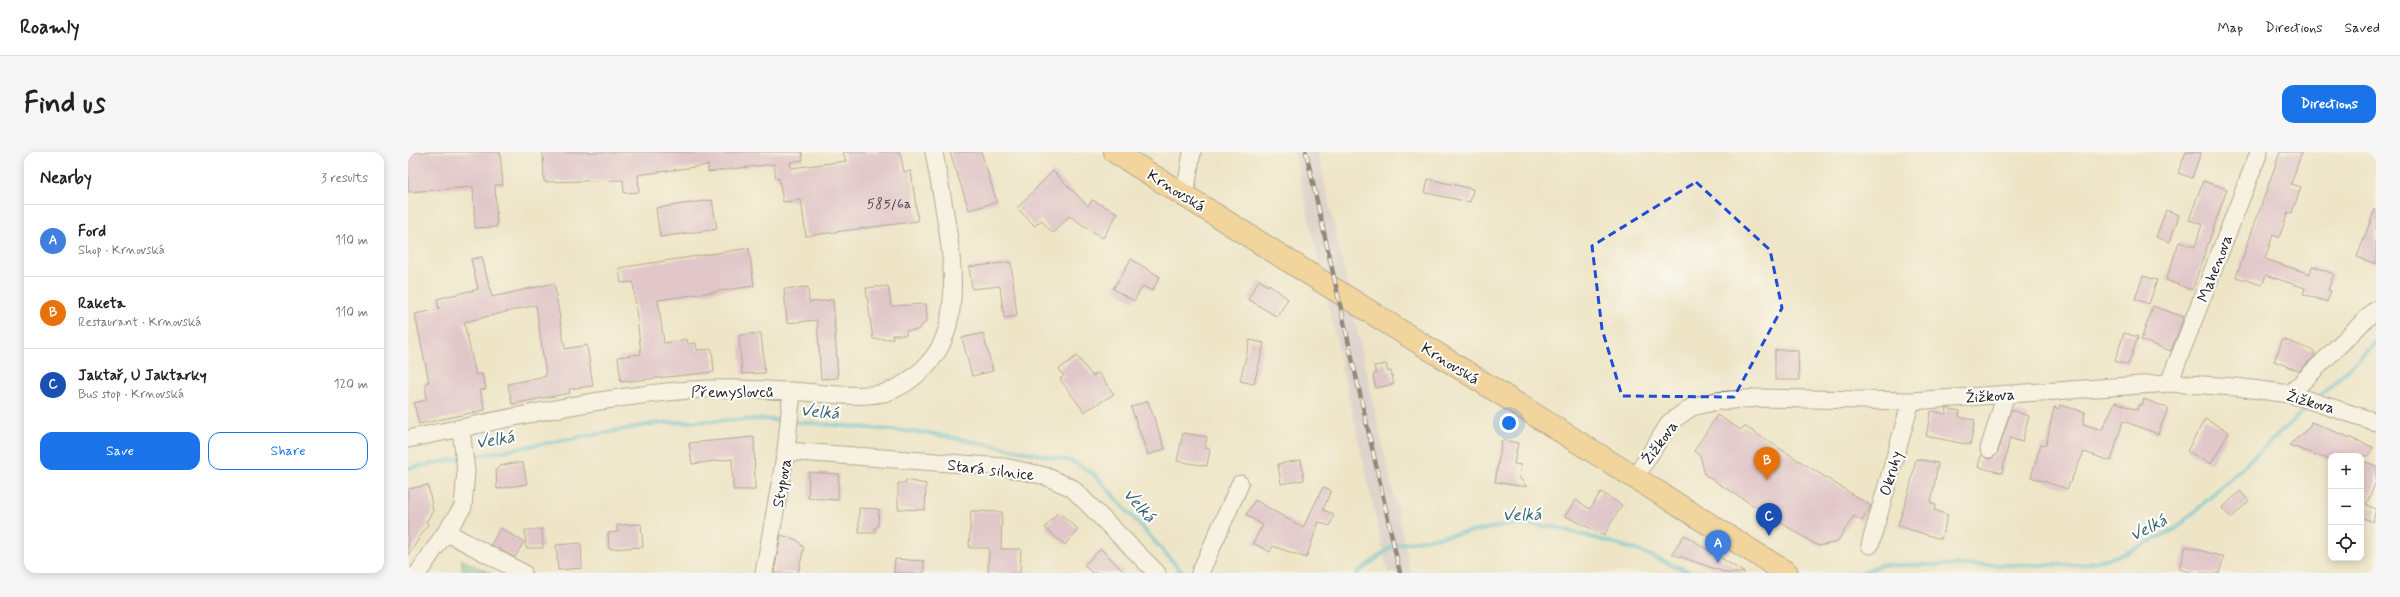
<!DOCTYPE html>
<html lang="en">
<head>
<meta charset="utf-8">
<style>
	body { margin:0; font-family:Mynerve,sans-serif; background:#f6f6f6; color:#222 }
	.controls { position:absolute; right:12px; bottom:12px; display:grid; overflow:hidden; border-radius:8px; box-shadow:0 2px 10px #0003 }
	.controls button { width:36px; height:36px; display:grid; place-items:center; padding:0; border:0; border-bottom:1px solid #e0e0e0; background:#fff; color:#222; font:20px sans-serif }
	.you { position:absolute; left:1101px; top:271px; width:14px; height:14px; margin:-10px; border:3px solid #fff; border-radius:50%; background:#1a73e8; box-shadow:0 0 0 6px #1a73e833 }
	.badge { display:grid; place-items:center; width:26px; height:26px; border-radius:50%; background:#1a73e8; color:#fff; font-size:13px; font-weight:700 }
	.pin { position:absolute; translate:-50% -33px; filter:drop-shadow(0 1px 2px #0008) }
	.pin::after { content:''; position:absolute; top:21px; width:14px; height:12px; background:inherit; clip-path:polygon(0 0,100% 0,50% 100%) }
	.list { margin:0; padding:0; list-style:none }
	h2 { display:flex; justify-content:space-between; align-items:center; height:52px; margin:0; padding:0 16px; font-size:17px }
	h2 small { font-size:13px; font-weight:400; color:#767676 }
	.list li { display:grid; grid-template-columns:26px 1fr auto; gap:12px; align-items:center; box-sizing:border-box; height:72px; padding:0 16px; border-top:1px solid #e0e0e0 }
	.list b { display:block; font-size:15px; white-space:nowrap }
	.list p { margin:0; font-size:13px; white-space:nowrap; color:#767676 }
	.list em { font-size:13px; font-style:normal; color:#767676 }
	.actions { display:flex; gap:8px; padding:12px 16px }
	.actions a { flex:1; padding:9px 0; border:1px solid #1a73e8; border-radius:12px; text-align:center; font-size:14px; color:#1a73e8 }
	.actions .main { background:#1a73e8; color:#fff }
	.icon { flex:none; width:22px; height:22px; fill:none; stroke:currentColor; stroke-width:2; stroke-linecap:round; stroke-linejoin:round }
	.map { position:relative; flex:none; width:1968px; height:421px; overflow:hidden; border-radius:12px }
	header { display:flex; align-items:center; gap:24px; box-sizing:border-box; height:56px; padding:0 20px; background:#fff; border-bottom:1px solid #e0e0e0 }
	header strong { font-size:19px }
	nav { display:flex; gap:22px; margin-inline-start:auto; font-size:14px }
	.intro { display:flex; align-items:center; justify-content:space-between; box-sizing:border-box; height:96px; padding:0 24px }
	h1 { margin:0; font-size:28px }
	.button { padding:10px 18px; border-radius:12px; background:#1a73e8; color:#fff; font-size:14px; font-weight:700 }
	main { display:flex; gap:24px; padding:0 24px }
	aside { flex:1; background:#fff; border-radius:12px; box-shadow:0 2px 10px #0003 }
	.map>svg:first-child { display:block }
</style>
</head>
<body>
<header>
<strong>Roamly</strong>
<nav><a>Map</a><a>Directions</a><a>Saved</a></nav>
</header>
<div class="intro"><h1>Find us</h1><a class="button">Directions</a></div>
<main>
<aside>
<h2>Nearby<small>3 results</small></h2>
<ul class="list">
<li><span class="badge" style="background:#3f7fe0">A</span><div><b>Ford</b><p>Shop · Krnovská</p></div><em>110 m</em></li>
<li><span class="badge" style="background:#e8710a">B</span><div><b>Raketa</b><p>Restaurant · Krnovská</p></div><em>110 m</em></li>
<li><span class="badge" style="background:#1a4fb4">C</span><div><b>Jaktař, U Jaktarky</b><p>Bus stop · Krnovská</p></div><em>120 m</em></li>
</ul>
<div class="actions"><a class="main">Save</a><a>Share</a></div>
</aside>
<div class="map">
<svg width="1968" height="421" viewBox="0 0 1968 421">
	<rect width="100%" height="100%" fill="#fff"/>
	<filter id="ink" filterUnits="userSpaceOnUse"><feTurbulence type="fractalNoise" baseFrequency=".025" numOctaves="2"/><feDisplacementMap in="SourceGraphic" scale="8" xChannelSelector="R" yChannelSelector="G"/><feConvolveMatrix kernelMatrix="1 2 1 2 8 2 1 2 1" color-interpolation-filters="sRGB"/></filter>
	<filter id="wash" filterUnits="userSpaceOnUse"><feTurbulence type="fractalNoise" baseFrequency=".012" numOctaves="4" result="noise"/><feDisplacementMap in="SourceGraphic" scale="16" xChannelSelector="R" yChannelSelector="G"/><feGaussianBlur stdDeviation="0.9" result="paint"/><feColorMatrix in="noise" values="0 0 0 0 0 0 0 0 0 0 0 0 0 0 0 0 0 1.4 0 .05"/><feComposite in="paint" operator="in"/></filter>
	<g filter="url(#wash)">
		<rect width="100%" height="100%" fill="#eee5c7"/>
		<path fill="#ccbfd4" d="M 886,0 L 910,0 L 1003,421 L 980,421 Z"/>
		<path fill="#5dac78" stroke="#3c644a" d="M 53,407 L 83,421 L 55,421 Z"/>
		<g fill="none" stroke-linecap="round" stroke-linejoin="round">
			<path stroke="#54bbd2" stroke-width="4.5" d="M 1909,247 L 1968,190
				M 0,316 L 251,271 L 354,267 L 520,281 L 664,309 L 686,322 L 775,421
				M 949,421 L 986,393 L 1106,372 L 1147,375 L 1229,398 L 1284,421
				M 1455,421 L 1472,413 L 1673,413 L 1714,403 L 1769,376 L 1902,253"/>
		</g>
		<g id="blocks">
			<path fill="#d0a1ce" d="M 21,0 L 92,0 L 95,33 L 87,33 L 89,75 L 67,76 L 65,35 L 0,40 L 0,1 Z
				M 135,0 L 394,0 L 395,8 L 382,10 L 383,16 L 438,9 L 435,0 L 492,0 L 496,20 L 503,19 L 510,69 L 398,84 L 393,48 L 375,50 L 371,26 L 368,27 L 366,12 L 300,20 L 300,13 L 230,23 L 231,40 L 216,41 L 215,28 L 136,30 Z
				M 542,0 L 573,0 L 589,50 L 561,58 Z
				M 1778,0 L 1793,0 L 1784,26 L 1770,21 Z
				M 1872,0 L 1894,0 L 1883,32 L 1893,35 L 1884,61 L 1880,60 L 1871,86 L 1865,83 L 1857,107 L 1902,122 L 1904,114 L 1926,122 L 1920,138 L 1923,139 L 1919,150 L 1895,142 L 1897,136 L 1858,123 L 1854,133 L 1828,125 Z
				M 645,19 L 680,54 L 684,48 L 710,61 L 695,86 L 661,64 L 645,81 L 633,68 L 627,74 L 609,56 Z
				M 1020,27 L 1065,37 L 1062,50 L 1017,41 Z
				M 1795,29 L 1819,37 L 1784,138 L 1758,128 L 1771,90 L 1787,95 L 1794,72 L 1781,68 Z
				M 304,48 L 309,77 L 252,85 L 248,56 Z
				M 1967,57 L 1968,58 L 1968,112 L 1949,105 Z
				M 1758,58 L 1771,63 L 1762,90 L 1748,85 Z
				M 341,96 L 346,134 L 250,148 L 256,191 L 279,187 L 280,192 L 288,191 L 289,198 L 304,197 L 306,220 L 213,230 L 210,205 L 233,202 L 225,130 L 213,131 L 211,116 Z
				M 74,105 L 84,145 L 146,131 L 157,197 L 179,193 L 185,234 L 161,237 L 162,241 L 104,252 L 100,232 L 138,224 L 128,153 L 56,170 L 68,223 L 74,222 L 78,237 L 72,238 L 77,258 L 11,272 L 6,251 L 18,248 L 18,230 L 21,230 L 7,162 L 31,157 L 29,147 L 70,137 L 63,107 Z
				M 723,107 L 752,125 L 744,139 L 735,134 L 726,149 L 705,137 Z
				M 603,110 L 609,164 L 596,166 L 592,134 L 564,137 L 561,115 Z
				M 1735,124 L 1749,128 L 1741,152 L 1727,147 Z
				M 851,128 L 860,134 L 861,132 L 880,147 L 869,165 L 840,147 Z
				M 480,134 L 483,154 L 518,152 L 519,169 L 509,178 L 498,179 L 498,183 L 484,183 L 485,187 L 465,187 L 458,136 Z
				M 400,135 L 401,150 L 425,148 L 430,226 L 413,227 L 409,168 L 379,171 L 376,137 Z
				M 1745,154 L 1776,165 L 1763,199 L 1733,188 Z
				M 353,181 L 357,221 L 334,222 L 331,183 Z
				M 575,181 L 585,219 L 564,224 L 554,186 Z
				M 1716,181 L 1730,185 L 1720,213 L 1707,209 Z
				M 1875,187 L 1906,199 L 1907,204 L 1891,219 L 1866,209 Z
				M 842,188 L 856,191 L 846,232 L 832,229 Z
				M 1367,198 L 1390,198 L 1391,228 L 1367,228 Z
				M 669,204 L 684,224 L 690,221 L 706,242 L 676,260 L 652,227 L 656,224 L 651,217 Z
				M 978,212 L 980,220 L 983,219 L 986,232 L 968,236 L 965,223 L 968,222 L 966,214 Z
				M 1736,247 L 1760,256 L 1750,282 L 1715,269 L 1703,309 L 1676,300 L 1659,337 L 1623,325 L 1633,292 L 1638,293 L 1646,255 L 1651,257 L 1652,253 L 1677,260 L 1675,272 L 1694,278 L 1707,250 L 1729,258 L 1731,252 L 1734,253 Z
				M 740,249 L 757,297 L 740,303 L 723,255 Z
				M 1539,256 L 1552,259 L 1551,265 L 1567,268 L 1562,293 L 1518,284 L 1523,259 L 1538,262 Z
				M 1603,258 L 1621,264 L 1614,290 L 1602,286 L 1594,321 L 1570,315 L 1573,303 L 1583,307 L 1590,300 Z
				M 1309,263 L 1333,278 L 1336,274 L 1463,354 L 1454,369 L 1446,364 L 1429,390 L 1410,394 L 1297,323 L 1292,303 L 1286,299 Z
				M 1797,267 L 1821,280 L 1803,312 L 1779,299 Z
				M 1903,270 L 1965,295 L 1961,304 L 1923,304 L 1923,308 L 1881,293 L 1901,276 Z
				M 775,281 L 799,285 L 797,296 L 802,297 L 799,314 L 769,309 Z
				M 346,285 L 347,338 L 325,338 L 324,307 L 284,312 L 281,291 Z
				M 1094,288 L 1110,291 L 1106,312 L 1113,313 L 1111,325 L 1119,335 L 1087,330 Z
				M 1508,307 L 1530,311 L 1523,351 L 1528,353 L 1526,358 L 1540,363 L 1533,387 L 1490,374 L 1502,335 Z
				M 893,308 L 896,328 L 873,332 L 870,312 Z
				M 1953,308 L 1968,314 L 1968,330 L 1958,353 L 1968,357 L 1965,370 L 1953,365 Z
				M 105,311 L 115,311 L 119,332 L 89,337 L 88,318 L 92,314 Z
				M 401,320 L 431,322 L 430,348 L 400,346 Z
				M 498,328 L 518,332 L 517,358 L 490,357 L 490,331 L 497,331 Z
				M 20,333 L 25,359 L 18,370 L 20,372 L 0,404 L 0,337 Z
				M 915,335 L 923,338 L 915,358 L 926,362 L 922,374 L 911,370 L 898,406 L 865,394 L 862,400 L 845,391 L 855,373 L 838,363 L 847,348 L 895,376 Z
				M 1832,339 L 1841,349 L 1823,366 L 1814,356 Z
				M 1193,340 L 1214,353 L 1196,383 L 1157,364 L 1168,348 L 1182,357 Z
				M 451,356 L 471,357 L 470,375 L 467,375 L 467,381 L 451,381 Z
				M 563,359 L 594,360 L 593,397 L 613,397 L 612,421 L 580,421 L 581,396 L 561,396 Z
				M 650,360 L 670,377 L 657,393 L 637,376 Z
				M 233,372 L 235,395 L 201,397 L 200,381 L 210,380 L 209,373 Z
				M 92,376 L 116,390 L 107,405 L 83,393 Z
				M 134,377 L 135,396 L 118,396 L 117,378 Z
				M 373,383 L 389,388 L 396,396 L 390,421 L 366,421 Z
				M 1276,383 L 1337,421 L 1319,421 L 1264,402 Z
				M 173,391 L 174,416 L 150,418 L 148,393 Z
				M 1778,394 L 1816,405 L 1811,421 L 1786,421 L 1771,417 Z
				M 693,397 L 717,421 L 684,421 L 676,413 Z
				M 487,407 L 516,409 L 516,421 L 486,421 Z"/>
		</g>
	</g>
	<g filter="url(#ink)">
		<use href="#blocks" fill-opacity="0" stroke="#666258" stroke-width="1"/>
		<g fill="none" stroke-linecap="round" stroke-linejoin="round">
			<defs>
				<path id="minor" d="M 777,43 L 784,0
					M 1761,231 L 1851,0
					M 1882,242 L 1968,157
					M 0,287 C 94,268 188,245 283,238 C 321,235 359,238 397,240 C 422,242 450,246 476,241 C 497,235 517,218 529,200 C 561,150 535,56 526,0
					M 1581,297 L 1598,242
					M 378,299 L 596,315 L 637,324 L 664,336 L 749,421
					M 1227,326 L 1262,270 L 1284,255 L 1309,249 L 1352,246 L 1503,249 L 1761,231 L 1828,235 L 1882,242 L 1968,270
					M 38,380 L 115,421
					M 1462,393 L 1503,249
					M 10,421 L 55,355 L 58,319 L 53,277
					M 356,421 L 378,299 L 384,239
					M 792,421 L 832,332"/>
				<path id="major" d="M 707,0 L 1379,421"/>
			</defs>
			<use href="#minor" stroke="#666258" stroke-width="19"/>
			<use href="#major" stroke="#666258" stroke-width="24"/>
			<use href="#minor" stroke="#fff" stroke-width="17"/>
			<use href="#major" stroke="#f7c06b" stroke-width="22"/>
			<defs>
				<path id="rail" d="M 898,0 L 992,421"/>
			</defs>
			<use href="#rail" stroke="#1c1c1c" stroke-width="4.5"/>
			<use href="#rail" stroke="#fff" stroke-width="3" stroke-dasharray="9" stroke-linecap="butt"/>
		</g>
	</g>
	<path d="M0 0H1968V421H0ZM 1288,30 L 1362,98 L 1374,156 L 1326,245 L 1214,244 L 1194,177 L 1184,94 Z" fill="#eee5c7" fill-opacity=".55" fill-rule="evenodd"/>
	<path fill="none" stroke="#1d4ed8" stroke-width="3" stroke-dasharray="8 5" stroke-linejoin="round" d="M 1288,30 L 1362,98 L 1374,156 L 1326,245 L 1214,244 L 1194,177 L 1184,94 Z"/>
	<g text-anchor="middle" stroke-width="4" stroke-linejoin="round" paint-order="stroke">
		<g font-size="14" fill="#493d48">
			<text x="481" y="56">585/6a</text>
		</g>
		<g font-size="16" fill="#1c1c1c" stroke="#fff">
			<text transform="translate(769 38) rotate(32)" y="6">Krnovská</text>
			<text transform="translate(1806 116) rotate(-69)" y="6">Mahenova</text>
			<text transform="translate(1043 211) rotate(32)" y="6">Krnovská</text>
			<text x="324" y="245">Přemyslovců</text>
			<text transform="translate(1582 243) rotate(-4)" y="6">Žižkova</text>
			<text transform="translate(1903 249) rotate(16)" y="6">Žižkova</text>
			<text transform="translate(1251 290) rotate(-54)" y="6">Žižkova</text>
			<text transform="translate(583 317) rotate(7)" y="6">Stará silnice</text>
			<text transform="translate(1482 321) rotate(-74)" y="6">Okruhy</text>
			<text transform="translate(373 331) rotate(-80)" y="6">Stypova</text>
		</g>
		<g font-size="17" font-style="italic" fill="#35646e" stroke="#fff">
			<text transform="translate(412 259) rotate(5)" y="6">Velká</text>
			<text transform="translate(87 287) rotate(-10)" y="6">Velká</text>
			<text transform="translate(732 353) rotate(48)" y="6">Velká</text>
			<text transform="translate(1114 362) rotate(-1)" y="6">Velká</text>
			<text transform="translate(1740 375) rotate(-27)" y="6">Velká</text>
		</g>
	</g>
</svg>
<div class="controls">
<button>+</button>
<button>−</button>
<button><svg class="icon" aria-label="locate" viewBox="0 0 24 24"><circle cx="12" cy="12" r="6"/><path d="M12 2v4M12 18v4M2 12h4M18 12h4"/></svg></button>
</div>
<div class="you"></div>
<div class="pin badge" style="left:1310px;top:411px;background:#3f7fe0">A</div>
<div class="pin badge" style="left:1359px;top:328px;background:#e8710a">B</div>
<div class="pin badge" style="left:1361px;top:384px;background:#1a4fb4">C</div>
</div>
</main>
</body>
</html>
